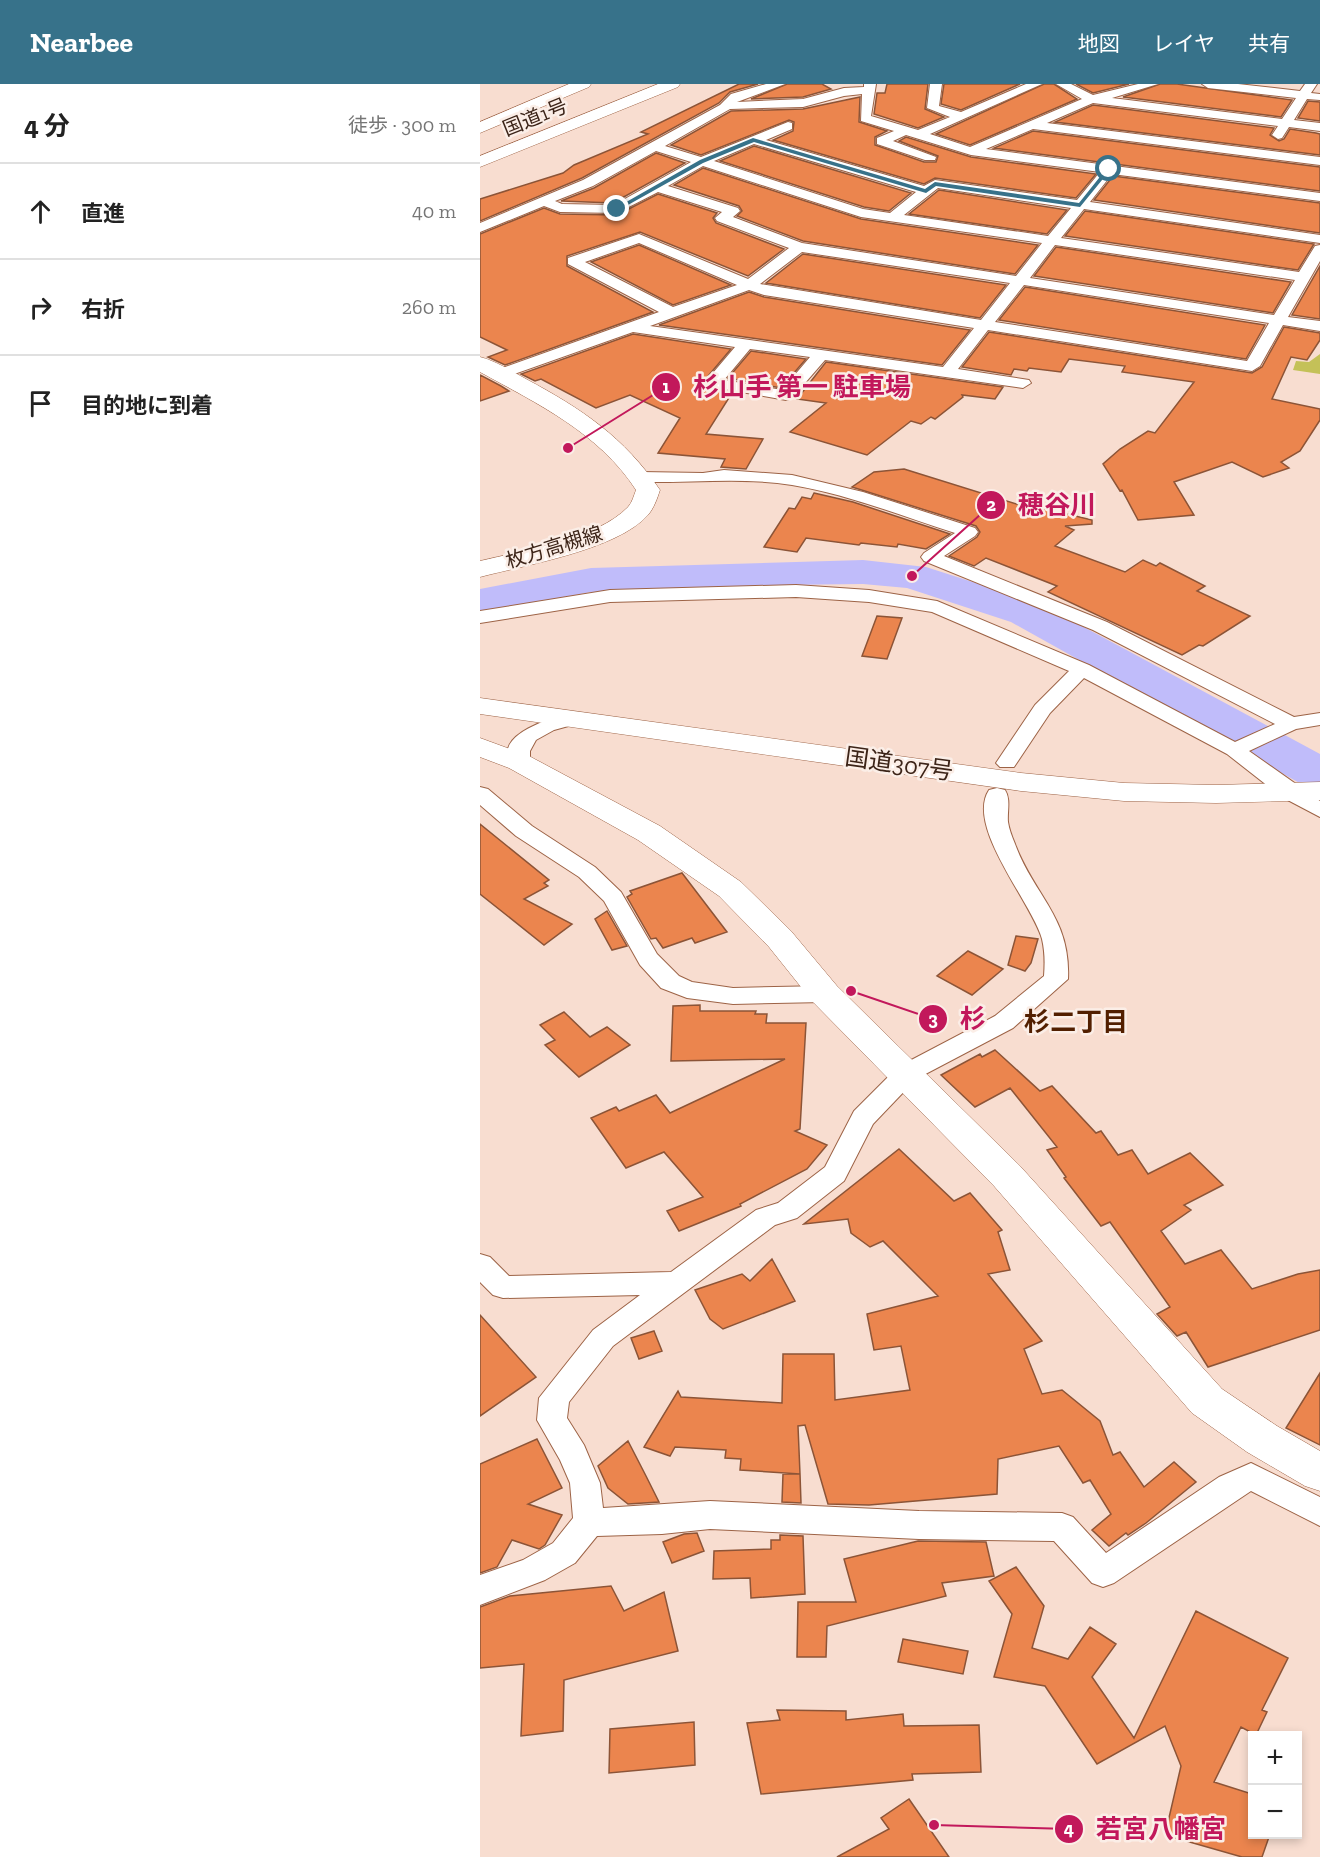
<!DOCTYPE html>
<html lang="ja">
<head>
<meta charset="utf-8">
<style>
	body { margin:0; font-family:"Zilla Slab","Noto Sans JP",serif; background:#f6f6f6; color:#222 }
	.controls { position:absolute; right:18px; bottom:18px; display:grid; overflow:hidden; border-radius:0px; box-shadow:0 3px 9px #0003 }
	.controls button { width:54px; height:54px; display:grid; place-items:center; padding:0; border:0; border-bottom:2px solid #e0e0e0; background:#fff; color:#222; font:30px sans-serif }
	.stop { position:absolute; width:18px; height:18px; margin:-14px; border:4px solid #37728a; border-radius:50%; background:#fff }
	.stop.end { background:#37728a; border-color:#fff; box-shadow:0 2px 6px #0008 }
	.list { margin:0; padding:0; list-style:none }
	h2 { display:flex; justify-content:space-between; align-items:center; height:78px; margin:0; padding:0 24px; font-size:26px }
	h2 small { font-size:20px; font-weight:400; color:#767676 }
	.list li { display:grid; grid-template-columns:39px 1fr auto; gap:18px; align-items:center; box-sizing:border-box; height:96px; padding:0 24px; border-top:2px solid #e0e0e0 }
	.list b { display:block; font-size:22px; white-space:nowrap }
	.list em { font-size:20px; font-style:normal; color:#767676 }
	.icon { flex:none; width:33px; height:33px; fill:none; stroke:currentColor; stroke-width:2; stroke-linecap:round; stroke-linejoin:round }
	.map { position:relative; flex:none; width:840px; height:1773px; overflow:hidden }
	header { display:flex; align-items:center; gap:36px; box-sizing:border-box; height:84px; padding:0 30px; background:#37728a; color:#fff }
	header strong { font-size:28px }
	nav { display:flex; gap:33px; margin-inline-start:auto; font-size:21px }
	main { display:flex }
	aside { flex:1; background:#fff }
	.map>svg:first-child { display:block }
</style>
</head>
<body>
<header>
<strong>Nearbee</strong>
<nav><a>地図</a><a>レイヤ</a><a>共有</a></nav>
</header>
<main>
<aside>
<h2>4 分<small>徒歩 · 300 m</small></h2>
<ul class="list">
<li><svg class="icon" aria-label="ahead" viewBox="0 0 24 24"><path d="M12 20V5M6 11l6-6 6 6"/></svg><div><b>直進</b></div><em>40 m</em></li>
<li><svg class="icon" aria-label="right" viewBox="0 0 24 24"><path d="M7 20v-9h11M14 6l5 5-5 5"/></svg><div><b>右折</b></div><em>260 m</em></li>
<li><svg class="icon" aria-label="arrive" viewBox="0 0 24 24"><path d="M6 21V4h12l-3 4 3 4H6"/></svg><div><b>目的地に到着</b></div></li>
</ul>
</aside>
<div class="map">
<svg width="840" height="1773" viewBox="0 0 840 1773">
	<rect width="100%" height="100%" fill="#f8ddd0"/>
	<path fill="#c4c158" d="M 840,270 L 840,290 L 813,286 L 816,277 L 829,278 Z"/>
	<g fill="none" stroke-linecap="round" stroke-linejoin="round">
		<path fill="#c0bcfa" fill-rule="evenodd" d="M 383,476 L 446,483 L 561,520 L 840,670 L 840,705 L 823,701 L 531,538 L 427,504 L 383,500 L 300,501 L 111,508 L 0,529 L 0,505 L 111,484 Z"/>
	</g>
	<path fill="#eb854e" stroke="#8c5437" stroke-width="1.5" d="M 259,0 L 278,0 L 250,8 L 239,19 L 102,94 L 0,137 L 0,115 L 83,89 L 94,81 L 168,50 L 161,48 Z
		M 307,0 L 342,0 L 351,5 L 323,13 L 271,15 Z
		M 407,0 L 448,0 L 445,25 L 464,33 L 438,44 L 394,30 L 397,9 L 405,9 Z
		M 464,0 L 540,0 L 481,26 L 461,20 Z
		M 564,0 L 574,0 L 597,15 L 490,61 L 456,50 Z
		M 596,0 L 649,0 L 613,9 Z
		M 680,0 L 697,0 L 812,16 L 801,33 L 643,13 Z
		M 380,13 L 379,38 L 407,47 L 395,53 L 395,61 L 444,78 L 456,78 L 458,72 L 419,57 L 426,53 L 491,73 L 616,90 L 596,114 L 455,94 L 444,100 L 293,56 L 313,47 L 314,38 L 309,36 L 221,71 L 191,61 L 251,27 L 323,25 Z
		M 828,17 L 840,18 L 840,37 L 818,34 Z
		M 613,21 L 794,44 L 790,51 L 799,57 L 804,55 L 810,45 L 836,49 L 840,50 L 840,71 L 575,38 Z
		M 553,47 L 840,83 L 840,107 L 514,64 Z
		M 274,62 L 431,109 L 409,127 L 384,123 L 240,77 Z
		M 176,69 L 205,79 L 133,119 L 81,117 L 114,104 Z
		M 223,84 L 381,135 L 558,161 L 535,190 L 323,157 L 257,132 L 262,127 L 259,122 L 194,101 Z
		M 633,92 L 840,119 L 840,149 L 614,116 Z
		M 459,106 L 587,126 L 567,150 L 429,130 Z
		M 178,110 L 237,129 L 233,134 L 236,139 L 304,165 L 268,192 L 160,148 L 87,172 L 87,182 L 173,228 L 25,281 L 8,273 L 27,266 L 0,253 L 0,150 L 64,124 L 80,130 L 137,131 Z
		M 605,127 L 834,160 L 818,186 L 585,152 Z
		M 159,161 L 251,201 L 193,221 L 111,178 Z
		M 576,163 L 811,198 L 793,229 L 554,192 Z
		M 323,170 L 526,201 L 500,234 L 286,199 Z
		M 840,182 L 840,235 L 812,231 Z
		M 545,203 L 785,241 L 766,275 L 519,236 Z
		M 269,208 L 284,213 L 490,246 L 462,281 L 179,241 Z
		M 804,243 L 840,249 L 840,256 L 827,276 L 811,273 L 792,315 L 840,325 L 840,336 L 820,367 L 801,378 L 809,384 L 783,393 L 752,378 L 694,398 L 714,431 L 658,436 L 642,406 L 640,407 L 623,380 L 640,365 L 668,347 L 675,349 L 714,298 L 642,288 L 645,282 L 589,275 L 581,288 L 549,284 L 547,287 L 534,285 L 531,291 L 482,283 L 509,248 L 772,289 L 782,283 Z
		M 153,250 L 251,265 L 223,298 L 227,304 L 252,309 L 226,350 L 283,355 L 266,385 L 241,383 L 245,375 L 178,369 L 200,334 L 150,311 L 116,324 L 61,295 L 55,297 L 41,290 Z
		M 271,267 L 326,275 L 301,304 L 248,294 Z
		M 346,278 L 523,303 L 515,315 L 482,311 L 483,313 L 455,335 L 451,333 L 441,340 L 431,337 L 387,371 L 310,348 L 346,319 L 317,315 Z
		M 0,291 L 21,302 L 29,307 L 0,317 Z
		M 424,385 L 543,422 L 546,420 L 612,436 L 612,440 L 585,442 L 594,446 L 575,462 L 645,488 L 663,476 L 676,482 L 680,479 L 725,502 L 717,507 L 770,532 L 723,562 L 719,561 L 702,571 L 568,508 L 577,502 L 506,474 L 494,482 L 469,472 L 497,453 L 500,448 L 496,442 L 372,403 L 394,388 Z
		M 334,409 L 373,418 L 470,450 L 446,465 L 418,460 L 417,463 L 381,459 L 379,461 L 326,454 L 317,468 L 284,463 L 309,424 L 315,425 L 322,413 L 331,415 Z
		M 397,532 L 422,534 L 407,575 L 382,572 Z
		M 0,740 L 69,796 L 64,799 L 68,802 L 44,815 L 92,840 L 64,861 L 0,810 Z
		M 202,789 L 247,848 L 215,859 L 212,854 L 183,864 L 176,854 L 171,855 L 147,813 L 152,810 L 150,807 Z
		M 127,827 L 147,862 L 132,866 L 115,835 Z
		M 536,852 L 558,855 L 551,879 L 545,887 L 528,881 Z
		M 488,867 L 523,885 L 492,911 L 457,892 Z
		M 220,921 L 220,927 L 276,927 L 275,930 L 287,930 L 286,939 L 326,939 L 320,1045 L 315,1047 L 347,1061 L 327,1085 L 260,1120 L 261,1122 L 199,1147 L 187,1127 L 223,1113 L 184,1068 L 146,1084 L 111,1034 L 136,1023 L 139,1027 L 176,1011 L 190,1029 L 305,975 L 191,977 L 193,922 Z
		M 84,928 L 110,953 L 127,943 L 150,961 L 99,993 L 65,961 L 75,956 L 60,941 Z
		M 515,966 L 560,1007 L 572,1002 L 616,1049 L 621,1047 L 638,1071 L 652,1066 L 668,1090 L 710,1069 L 743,1101 L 704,1121 L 711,1126 L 681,1147 L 705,1180 L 741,1166 L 772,1205 L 818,1190 L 840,1186 L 840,1246 L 728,1283 L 706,1248 L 697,1252 L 677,1230 L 690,1223 L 630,1138 L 621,1142 L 584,1094 L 586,1093 L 567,1066 L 577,1063 L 530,1004 L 495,1023 L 461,991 L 500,970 L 502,973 Z
		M 419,1065 L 474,1117 L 490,1109 L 522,1146 L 518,1148 L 530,1186 L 508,1190 L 562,1257 L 544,1265 L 562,1310 L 582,1306 L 620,1337 L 633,1371 L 640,1368 L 664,1403 L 694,1378 L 716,1398 L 666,1439 L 648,1451 L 646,1449 L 629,1462 L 612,1446 L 631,1430 L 610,1396 L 603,1399 L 579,1362 L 518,1375 L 517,1410 L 389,1421 L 348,1420 L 325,1341 L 318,1342 L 320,1390 L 260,1386 L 261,1375 L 245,1374 L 246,1366 L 195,1363 L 190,1372 L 164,1363 L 198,1307 L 201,1313 L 302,1319 L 303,1270 L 354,1270 L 355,1316 L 430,1306 L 421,1262 L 394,1266 L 387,1230 L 458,1212 L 403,1157 L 390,1163 L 371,1149 L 368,1135 L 324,1140 Z
		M 292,1175 L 315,1217 L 243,1245 L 230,1235 L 215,1206 L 262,1190 L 270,1197 Z
		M 0,1231 L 56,1293 L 0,1332 Z
		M 174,1247 L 182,1267 L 159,1275 L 151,1254 Z
		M 840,1289 L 840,1361 L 806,1344 Z
		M 57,1355 L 82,1404 L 48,1420 L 82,1431 L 65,1461 L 59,1465 L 32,1456 L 17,1483 L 0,1489 L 0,1380 Z
		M 148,1357 L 166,1392 L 179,1418 L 148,1420 L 128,1404 L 118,1382 Z
		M 303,1390 L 320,1390 L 321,1419 L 302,1418 Z
		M 217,1449 L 224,1467 L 192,1479 L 183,1458 L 204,1450 Z
		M 300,1451 L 323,1452 L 325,1510 L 271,1514 L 270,1494 L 233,1495 L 234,1467 L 291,1465 L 291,1456 L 300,1456 Z
		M 438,1457 L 506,1458 L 514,1492 L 462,1499 L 466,1512 L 347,1542 L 346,1573 L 317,1573 L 318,1518 L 376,1518 L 364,1475 Z
		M 536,1483 L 564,1522 L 552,1564 L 588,1575 L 610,1543 L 636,1560 L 612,1593 L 654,1654 L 716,1527 L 808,1574 L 782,1626 L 787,1628 L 776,1651 L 761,1643 L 734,1698 L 772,1710 L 772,1750 L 790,1750 L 782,1773 L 762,1773 L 685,1751 L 701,1682 L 685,1642 L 617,1680 L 565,1602 L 514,1593 L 532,1530 L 509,1497 Z
		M 131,1502 L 144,1527 L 184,1508 L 198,1567 L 84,1596 L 83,1647 L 41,1652 L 44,1580 L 0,1584 L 0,1523 L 30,1512 Z
		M 423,1555 L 488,1567 L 483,1590 L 418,1578 Z
		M 297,1626 L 366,1627 L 366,1636 L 423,1630 L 424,1642 L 499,1641 L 501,1688 L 432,1690 L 433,1696 L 281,1710 L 267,1639 L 300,1636 Z
		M 214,1638 L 215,1681 L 129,1689 L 130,1645 Z
		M 429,1715 L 469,1773 L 357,1773 L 409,1745 L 401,1734 Z"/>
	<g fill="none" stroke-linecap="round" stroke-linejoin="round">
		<defs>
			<path id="street" d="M 286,0 L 305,0 L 257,18 L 323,15 L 364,4 L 384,3 L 384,0 L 396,0 L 391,32 L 438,46 L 470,33 L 447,24 L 450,0 L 462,0 L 459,22 L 481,28 L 546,0 L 562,0 L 450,50 L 490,63 L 602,15 L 576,0 L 591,0 L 613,11 L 658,0 L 678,0 L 632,14 L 802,35 L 816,14 L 728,4 L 722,0 L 758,0 L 820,7 L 825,0 L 837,0 L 831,9 L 840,10 L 840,16 L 827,15 L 814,36 L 840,39 L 840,47 L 809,43 L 802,54 L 798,55 L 792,51 L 798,42 L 613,19 L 567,39 L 840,73 L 840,81 L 553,45 L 506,65 L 840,109 L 840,117 L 632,90 L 610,118 L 840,151 L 840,159 L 604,125 L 581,154 L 819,188 L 835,162 L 840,161 L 840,177 L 808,233 L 840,237 L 840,247 L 803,241 L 780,282 L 772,287 L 508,246 L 478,285 L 549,296 L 551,299 L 543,304 L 345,276 L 312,314 L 306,316 L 227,302 L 225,299 L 227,296 L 255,263 L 153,248 L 26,293 L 14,293 L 12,290 L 14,287 L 179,228 L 88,180 L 88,174 L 159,150 L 268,195 L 309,164 L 237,137 L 235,134 L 242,128 L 178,108 L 137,129 L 80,128 L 64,122 L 0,148 L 0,139 L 103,96 L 240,21 L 251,10 ZM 382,10 L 381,37 L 414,47 L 397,54 L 397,60 L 445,76 L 455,76 L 456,73 L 413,57 L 426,51 L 491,71 L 620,88 L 597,116 L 455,96 L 444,102 L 286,56 L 312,45 L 312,39 L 308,38 L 221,73 L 185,62 L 250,25 L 323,23 L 364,12 ZM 274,60 L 436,108 L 410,129 L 383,125 L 234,77 ZM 176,67 L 211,78 L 134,121 L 82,120 L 75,117 L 113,102 ZM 223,82 L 381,133 L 562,159 L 536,192 L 322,159 L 253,133 L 260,127 L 258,124 L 188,102 ZM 458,104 L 591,124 L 568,152 L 424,131 ZM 159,159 L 257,201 L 193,223 L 105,178 ZM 575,161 L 815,196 L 794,231 L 550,194 ZM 322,168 L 530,199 L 501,236 L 280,200 ZM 544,201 L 789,239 L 767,277 L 515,238 ZM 269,206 L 284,211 L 494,244 L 463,283 L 170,242 ZM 270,265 L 330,273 L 302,306 L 244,296 Z
				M 244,386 L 312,391 L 383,408 L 495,444 L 498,448 L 495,452 L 464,472 L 627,538 L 814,633 L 840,629 L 840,641 L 816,645 L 769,667 L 840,717 L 840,733 L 802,713 L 747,670 L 604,594 L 570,629 L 534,683 L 520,683 L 516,679 L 555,621 L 589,587 L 452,528 L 389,518 L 316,513 L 130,518 L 0,539 L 0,527 L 130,506 L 316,501 L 389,506 L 457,517 L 609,581 L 755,658 L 795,640 L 613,546 L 444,477 L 441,473 L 444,469 L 475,449 C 422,432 367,410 312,401 C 262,393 211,399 161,398 L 152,393 L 161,388 L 223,389 Z
				M 96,628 L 103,630 L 106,634 L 103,638 L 74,646 L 56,656 L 50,667 L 50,678 L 46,682 L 32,682 C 9,650 77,632 96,628 Z
				M 0,703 L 8,705 L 52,742 L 115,783 L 141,808 L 177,870 L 199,892 L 212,898 L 253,904 L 345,902 L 354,904 L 357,910 L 354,916 L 345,918 L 253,920 L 207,914 L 181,904 L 160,881 L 124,817 L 99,793 L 36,752 L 0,721 Z
				M 517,704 L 525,706 C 531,715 527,728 528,738 C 529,745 532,753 535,760 C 554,812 591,833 588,895 L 533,944 L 436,995 L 393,1040 L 364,1097 L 317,1134 L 295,1141 L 133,1262 L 89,1318 L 87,1334 L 104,1361 L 120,1399 L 123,1424 L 230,1417 L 439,1427 L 582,1429 L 593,1433 L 626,1469 L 739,1393 L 771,1379 L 840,1413 L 840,1442 L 771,1407 L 634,1499 L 623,1503 L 612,1499 L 574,1457 L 439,1455 L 230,1445 L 182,1450 L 117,1452 L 95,1479 L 65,1496 L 0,1521 L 0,1491 L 43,1476 L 73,1459 L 93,1434 L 90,1399 L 80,1376 L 57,1336 L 59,1314 L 113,1246 L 160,1211 L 23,1214 L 13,1211 L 0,1198 L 0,1170 L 10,1173 L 29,1192 L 191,1188 L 276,1126 L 298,1119 L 345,1083 L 374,1027 L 418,983 L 515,932 L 564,892 C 565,879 565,868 562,855 C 552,819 485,742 509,706 Z"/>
			<path id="secondary" d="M 0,654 L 49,672 L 180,742 L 261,798 L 311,847 L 357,902 L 540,1082 L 742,1305 L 797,1342 L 840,1367 L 840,1407 L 825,1402 L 767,1368 L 712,1329 L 514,1102 L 333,918 L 289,863 L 239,812 L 158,756 L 29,684 L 0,673 Z"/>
			<path id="primary" d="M 0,273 C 16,277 31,287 46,295 C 102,325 144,353 180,406 C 177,415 174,424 168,431 C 137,466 45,481 0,493 L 0,477 C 44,466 116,456 148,423 C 152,419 154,411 156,406 C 119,349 58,320 0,288 Z"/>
			<path id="highway" d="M 89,0 L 111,0 L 109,3 L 0,49 L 0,38 Z
				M 178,0 L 200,0 L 198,3 L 0,83 L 0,72 Z
				M 0,614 L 541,689 L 644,699 L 736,701 L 840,698 L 840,716 L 736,719 L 644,717 L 541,707 L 0,630 Z"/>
		</defs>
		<use href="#street" stroke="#9d6346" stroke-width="2"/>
		<use href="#secondary" stroke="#9d6346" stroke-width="1"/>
		<use href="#primary" stroke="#9d6346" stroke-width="1"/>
		<use href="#highway" stroke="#9d6346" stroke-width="1"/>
		<use href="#street" fill="#fff" fill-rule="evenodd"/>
		<use href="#secondary" fill="#fff" fill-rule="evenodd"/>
		<use href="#primary" fill="#fff" fill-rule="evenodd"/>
		<use href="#highway" fill="#fff" fill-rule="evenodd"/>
	</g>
	<path fill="#37728a" d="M 273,54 L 445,105 L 455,98 L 599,119 L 627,84 L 631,85 L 600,123 L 456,102 L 446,109 L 274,58 L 223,79 L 139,126 L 134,125 L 220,76 Z"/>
	<g text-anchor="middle" stroke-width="5" stroke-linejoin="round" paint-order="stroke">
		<g font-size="20" fill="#3c2418" stroke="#fbeee7">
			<text transform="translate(55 33) rotate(-22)" y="7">国道1号</text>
			<text transform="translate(74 463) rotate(-17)" y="7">枚方高槻線</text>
		</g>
		<g font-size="24" fill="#3c2418" stroke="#fbeee7">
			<text transform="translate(419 680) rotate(8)" y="8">国道307号</text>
		</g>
		<g font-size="26" font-weight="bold" fill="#521f00" stroke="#fbeee7">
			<text x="596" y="947">杉二丁目</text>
		</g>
	</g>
	<path fill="none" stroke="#c2185b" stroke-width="2" d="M88 364L186 303M432 492L511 421M371 907L453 935M454 1741L589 1745"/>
	<g fill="#c2185b" stroke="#fbeee7" stroke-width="2">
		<circle cx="88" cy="364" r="6"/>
		<circle cx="432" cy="492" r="6"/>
		<circle cx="371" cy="907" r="6"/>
		<circle cx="454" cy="1741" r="6"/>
		<circle cx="186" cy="303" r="15"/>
		<circle cx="511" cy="421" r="15"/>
		<circle cx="453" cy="935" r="15"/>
		<circle cx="589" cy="1745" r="15"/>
	</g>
	<g font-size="18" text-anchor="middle" font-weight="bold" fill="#fff">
		<text x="186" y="309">1</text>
		<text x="511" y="427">2</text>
		<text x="453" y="941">3</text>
		<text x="589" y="1751">4</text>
	</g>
	<g font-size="26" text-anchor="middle" font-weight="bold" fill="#c2185b" stroke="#fbeee7" stroke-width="5" stroke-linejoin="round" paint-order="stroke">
		<text x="322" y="312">杉山手 第一 駐車場</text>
		<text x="577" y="430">穂谷川</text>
		<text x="493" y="944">杉</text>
		<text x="681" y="1754">若宮八幡宮</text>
	</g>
</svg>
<div class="controls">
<button>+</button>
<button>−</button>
</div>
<div class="stop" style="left:629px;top:85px"></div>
<div class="stop end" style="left:137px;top:125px"></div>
</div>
</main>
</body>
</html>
